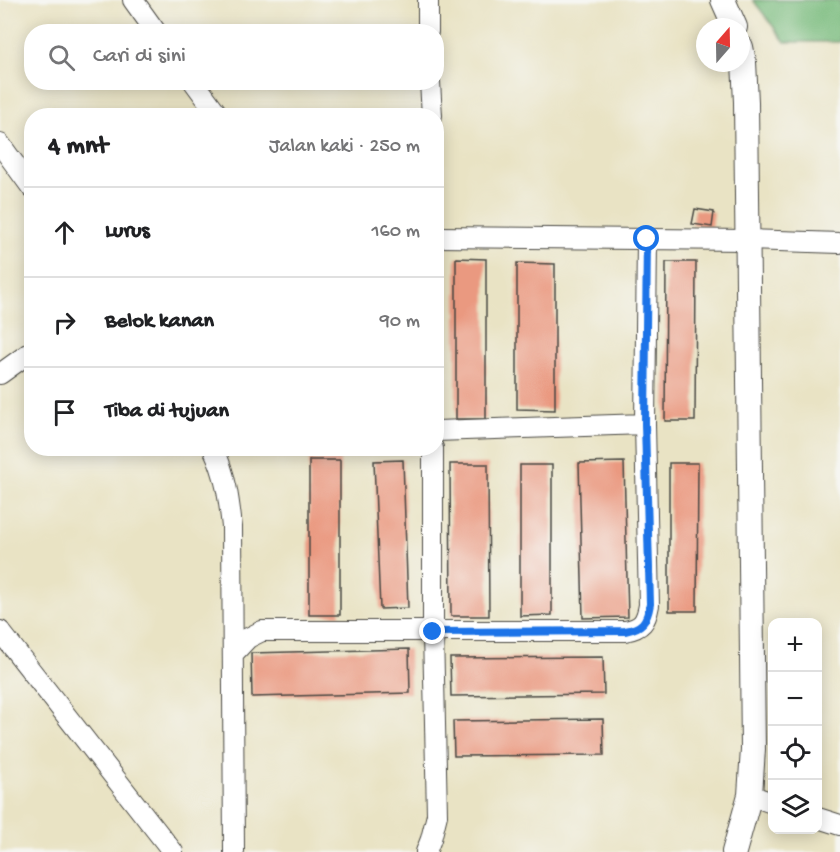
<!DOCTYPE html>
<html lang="id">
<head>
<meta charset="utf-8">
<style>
	body { margin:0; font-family:"Gochi Hand",sans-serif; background:#f6f6f6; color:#202124 }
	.controls { position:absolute; right:18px; bottom:18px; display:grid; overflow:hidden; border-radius:12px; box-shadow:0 3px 15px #0003 }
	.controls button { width:54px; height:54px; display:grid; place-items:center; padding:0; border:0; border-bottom:2px solid #e0e0e0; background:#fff; color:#202124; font:30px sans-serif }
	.compass { position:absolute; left:696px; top:18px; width:54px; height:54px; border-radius:50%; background:#fff; box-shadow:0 3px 15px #0003; rotate:20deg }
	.stop { position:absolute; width:18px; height:18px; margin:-14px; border:4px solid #1a73e8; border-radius:50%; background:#fff }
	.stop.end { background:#1a73e8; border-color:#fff; box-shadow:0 2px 6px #0008 }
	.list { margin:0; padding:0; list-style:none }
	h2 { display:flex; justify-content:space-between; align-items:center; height:78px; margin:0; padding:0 24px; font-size:26px }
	h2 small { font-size:20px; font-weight:400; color:#757577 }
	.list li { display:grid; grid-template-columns:39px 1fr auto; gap:18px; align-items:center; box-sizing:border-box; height:90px; padding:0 24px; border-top:2px solid #e0e0e0 }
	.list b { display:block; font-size:22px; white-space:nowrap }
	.list em { font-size:20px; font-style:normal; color:#757577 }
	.icon { flex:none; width:33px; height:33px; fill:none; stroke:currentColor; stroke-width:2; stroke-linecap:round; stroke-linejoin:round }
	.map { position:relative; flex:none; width:840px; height:852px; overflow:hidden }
	.search { position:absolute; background:#fff; box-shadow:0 3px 15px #0003; left:24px; top:24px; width:420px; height:66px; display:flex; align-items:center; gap:15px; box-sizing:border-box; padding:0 21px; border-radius:24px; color:#757577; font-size:22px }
	.panel { position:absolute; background:#fff; box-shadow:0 3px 15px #0003; left:24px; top:108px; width:420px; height:348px; border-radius:24px }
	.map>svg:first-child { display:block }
</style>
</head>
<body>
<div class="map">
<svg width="840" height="852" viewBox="0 0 840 852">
	<rect width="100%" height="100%" fill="#f6f6f2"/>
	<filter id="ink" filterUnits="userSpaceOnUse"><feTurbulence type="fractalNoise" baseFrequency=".0167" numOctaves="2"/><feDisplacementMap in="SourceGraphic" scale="12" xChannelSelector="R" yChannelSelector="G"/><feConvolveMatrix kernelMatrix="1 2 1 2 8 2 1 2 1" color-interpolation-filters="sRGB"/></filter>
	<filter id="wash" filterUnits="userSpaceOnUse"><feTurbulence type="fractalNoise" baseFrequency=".008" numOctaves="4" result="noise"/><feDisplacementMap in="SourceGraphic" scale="24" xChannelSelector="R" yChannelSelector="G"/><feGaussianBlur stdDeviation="1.35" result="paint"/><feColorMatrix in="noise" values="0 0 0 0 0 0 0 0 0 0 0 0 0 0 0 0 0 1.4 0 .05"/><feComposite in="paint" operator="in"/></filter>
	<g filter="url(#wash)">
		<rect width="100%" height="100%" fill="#e9e3c4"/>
		<path fill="#7abc7e" stroke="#527454" stroke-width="1.5" d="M 753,0 L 840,0 L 840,42 L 785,42 Z"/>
		<g id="blocks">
			<path fill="#ea9980" d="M 695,209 L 714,212 L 712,227 L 692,224 Z
				M 456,258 L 486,259 L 486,419 L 456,419 Z
				M 666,262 L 696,262 L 695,421 L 665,421 Z
				M 517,263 L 555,264 L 555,410 L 517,409 Z
				M 309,460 L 340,460 L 340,615 L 309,615 Z
				M 403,460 L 408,608 L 380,609 L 374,461 Z
				M 624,462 L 628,617 L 583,618 L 579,463 Z
				M 669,463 L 698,463 L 697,611 L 669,611 Z
				M 450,464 L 488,464 L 489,616 L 451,616 Z
				M 520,465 L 552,465 L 552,615 L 520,616 Z
				M 409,649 L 410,693 L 252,697 L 251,653 Z
				M 603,657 L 604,694 L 451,696 L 450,658 Z
				M 603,719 L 604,755 L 454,756 L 453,721 Z"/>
		</g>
	</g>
	<g filter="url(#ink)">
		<use href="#blocks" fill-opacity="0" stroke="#484742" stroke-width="1.5"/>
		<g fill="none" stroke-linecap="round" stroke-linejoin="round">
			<defs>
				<path id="minor" d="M 133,0 L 156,32
					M 428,0 L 428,32
					M 194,82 L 219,116
					M 430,82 L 432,116
					M 0,144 L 32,188
					M 436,237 L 748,240 L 840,243
					M 0,374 L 32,351
					M 436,431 L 645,424
					M 213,448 C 226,474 229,500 232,527 L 234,852
					M 0,631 L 173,852
					M 233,654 L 248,638 L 262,631 L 625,631 C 642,628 646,622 649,605 L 645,424 L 647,239
					M 750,795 L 772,803
					M 818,818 L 840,825
					M 426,852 L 431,839 L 437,815 L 433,632 L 433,448"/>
				<path id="major" d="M 723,0 L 735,27
					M 734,852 L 750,795 L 753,749 L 746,102 L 744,62 L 741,47"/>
			</defs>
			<use href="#minor" stroke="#484742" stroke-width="22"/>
			<use href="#major" stroke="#484742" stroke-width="26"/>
			<use href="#minor" stroke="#fff" stroke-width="20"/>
			<use href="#major" stroke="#fff" stroke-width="24"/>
		</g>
	</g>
	<g fill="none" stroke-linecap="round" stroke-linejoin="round" filter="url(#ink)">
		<path stroke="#1a73e8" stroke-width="8" d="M 433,632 L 625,631 C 642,628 647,622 650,604 L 645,424 L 647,239"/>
	</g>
</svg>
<div class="controls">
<button>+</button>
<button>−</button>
<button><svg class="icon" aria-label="locate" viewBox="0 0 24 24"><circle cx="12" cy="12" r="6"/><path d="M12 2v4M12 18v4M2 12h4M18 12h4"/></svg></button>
<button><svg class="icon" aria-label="layers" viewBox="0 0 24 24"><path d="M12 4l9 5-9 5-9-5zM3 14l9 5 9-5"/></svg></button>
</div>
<svg class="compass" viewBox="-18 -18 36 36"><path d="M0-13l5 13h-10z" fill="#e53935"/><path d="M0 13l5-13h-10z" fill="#757577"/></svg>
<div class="stop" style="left:647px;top:239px"></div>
<div class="stop end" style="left:433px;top:632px"></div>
<div class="search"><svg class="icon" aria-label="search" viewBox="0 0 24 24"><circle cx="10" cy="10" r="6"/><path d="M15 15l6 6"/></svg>Cari di sini</div>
<section class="panel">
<h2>4 mnt<small>Jalan kaki · 250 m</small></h2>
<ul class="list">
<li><svg class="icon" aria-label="ahead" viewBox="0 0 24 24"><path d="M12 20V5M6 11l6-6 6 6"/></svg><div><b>Lurus</b></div><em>160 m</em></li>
<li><svg class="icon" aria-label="right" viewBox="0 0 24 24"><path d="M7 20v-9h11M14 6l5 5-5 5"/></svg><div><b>Belok kanan</b></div><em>90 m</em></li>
<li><svg class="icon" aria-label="arrive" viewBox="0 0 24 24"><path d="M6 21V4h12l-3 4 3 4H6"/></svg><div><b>Tiba di tujuan</b></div></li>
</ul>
</section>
</div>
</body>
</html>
